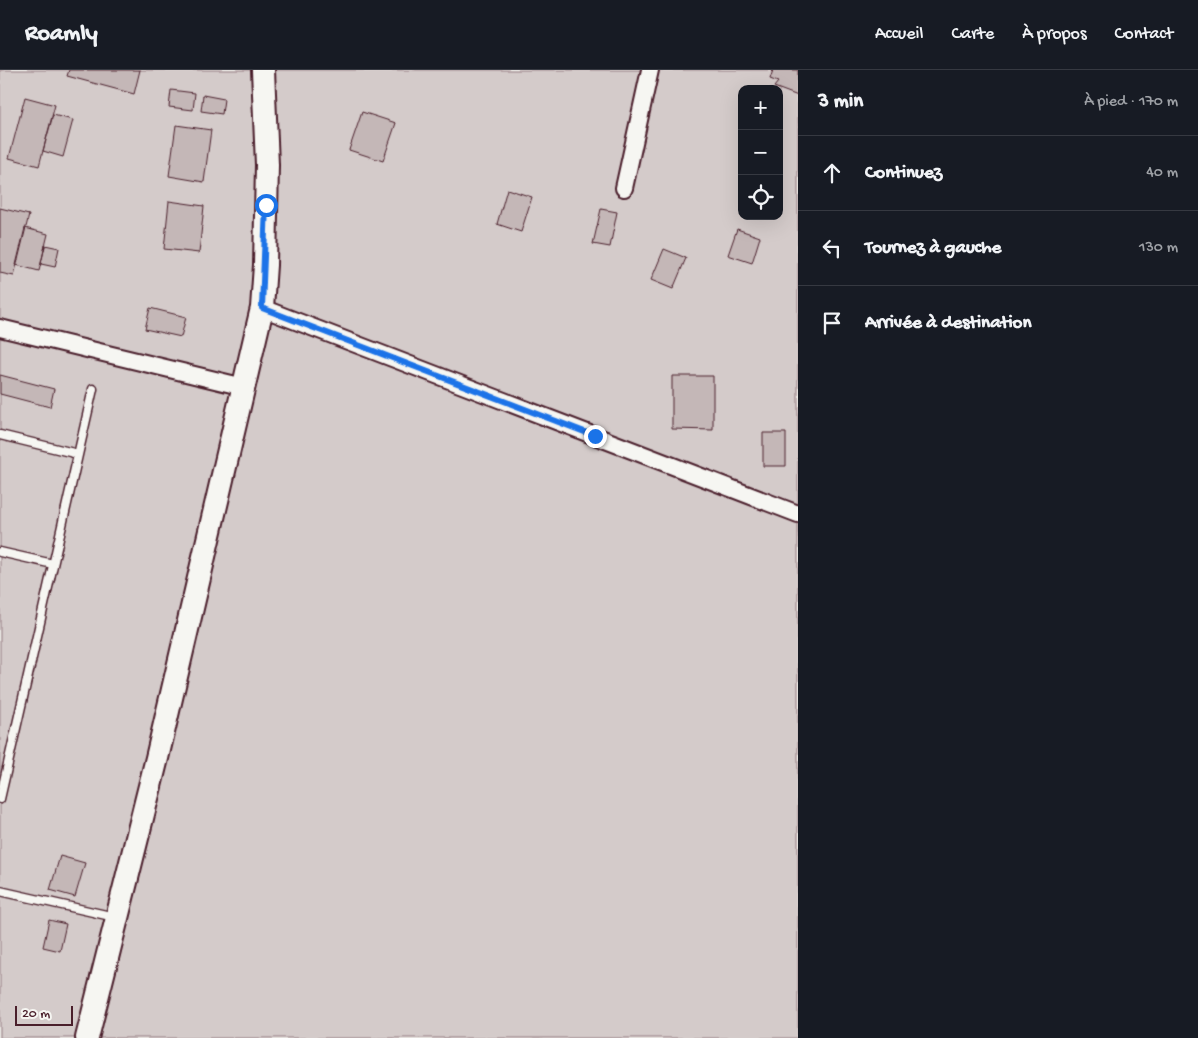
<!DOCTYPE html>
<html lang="fr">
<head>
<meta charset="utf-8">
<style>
	body { margin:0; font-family:"Gochi Hand",sans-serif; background:#242831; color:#f1f3f6 }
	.controls { position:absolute; right:15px; top:15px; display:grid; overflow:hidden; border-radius:10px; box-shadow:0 5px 20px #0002 }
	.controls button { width:45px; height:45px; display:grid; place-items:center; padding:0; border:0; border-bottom:1px solid #363941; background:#171b24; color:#f1f3f6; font:25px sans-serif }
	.scale { position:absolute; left:15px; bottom:12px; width:58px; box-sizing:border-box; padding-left:5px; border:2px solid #4a1f2b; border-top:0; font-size:14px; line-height:18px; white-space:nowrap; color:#4a1f2b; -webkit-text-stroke:4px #f6f6f2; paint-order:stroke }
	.stop { position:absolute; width:15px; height:15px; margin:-11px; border:4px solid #1a73e8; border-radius:50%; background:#fff }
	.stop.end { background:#1a73e8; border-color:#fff; box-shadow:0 1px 5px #0008 }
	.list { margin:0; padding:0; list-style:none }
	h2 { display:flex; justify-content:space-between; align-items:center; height:65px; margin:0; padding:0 20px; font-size:21px }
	h2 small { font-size:16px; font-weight:400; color:#9ea1a6 }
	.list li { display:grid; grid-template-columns:32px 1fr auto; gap:15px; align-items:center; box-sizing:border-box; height:75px; padding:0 20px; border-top:1px solid #363941 }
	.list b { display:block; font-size:19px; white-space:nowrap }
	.list em { font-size:16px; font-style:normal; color:#9ea1a6 }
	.icon { flex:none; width:28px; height:28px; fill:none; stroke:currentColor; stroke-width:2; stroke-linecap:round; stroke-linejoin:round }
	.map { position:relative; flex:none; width:798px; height:968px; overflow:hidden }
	header { display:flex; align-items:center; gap:30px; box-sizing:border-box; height:70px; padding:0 25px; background:#171b24; border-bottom:1px solid #363941 }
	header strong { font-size:24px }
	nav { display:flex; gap:28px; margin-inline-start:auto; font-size:18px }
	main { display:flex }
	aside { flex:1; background:#171b24 }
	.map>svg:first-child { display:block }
</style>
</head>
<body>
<header>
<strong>Roamly</strong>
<nav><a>Accueil</a><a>Carte</a><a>À propos</a><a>Contact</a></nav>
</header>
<main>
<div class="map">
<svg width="798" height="968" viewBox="0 0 798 968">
	<rect width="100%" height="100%" fill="#ece9e6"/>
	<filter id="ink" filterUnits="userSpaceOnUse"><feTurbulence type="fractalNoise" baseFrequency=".02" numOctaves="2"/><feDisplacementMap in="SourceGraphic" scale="10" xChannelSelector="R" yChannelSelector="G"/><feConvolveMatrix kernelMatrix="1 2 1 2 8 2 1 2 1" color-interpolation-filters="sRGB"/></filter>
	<g filter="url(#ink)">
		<path fill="#d4cbca" stroke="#8f757a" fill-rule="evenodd" d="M 0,0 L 798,0 L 798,968 L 0,968 ZM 742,19 L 779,19 L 779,146 L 742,146 Z"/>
		<path fill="#c4b7b7" stroke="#4a1f2b" d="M 69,0 L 140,0 L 134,24 L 67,6 Z
			M 773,0 L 798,0 L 798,26 L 774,17 L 778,12 L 770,9 Z
			M 171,20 L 195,23 L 193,40 L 169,37 Z
			M 203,25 L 224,29 L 222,44 L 201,41 Z
			M 25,27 L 55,35 L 39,96 L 9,88 Z
			M 362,42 L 396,53 L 383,91 L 349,80 Z
			M 53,45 L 73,50 L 63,87 L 43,81 Z
			M 176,55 L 211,60 L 204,112 L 169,106 Z
			M 507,119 L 532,127 L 521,162 L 497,154 Z
			M 169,131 L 204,136 L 199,183 L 164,179 Z
			M 0,138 L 29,145 L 14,206 L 0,203 Z
			M 601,139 L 617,142 L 610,177 L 593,174 Z
			M 25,158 L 48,164 L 39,201 L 16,195 Z
			M 737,159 L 760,167 L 752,193 L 728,185 Z
			M 45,175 L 59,178 L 55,197 L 41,194 Z
			M 664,179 L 686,188 L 673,219 L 651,210 Z
			M 150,238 L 186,247 L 181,267 L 145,259 Z
			M 0,305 L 54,319 L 50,337 L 0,324 Z
			M 672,306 L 713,306 L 713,360 L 672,359 Z
			M 763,363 L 786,363 L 786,396 L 763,396 Z
			M 60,786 L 85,793 L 75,827 L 50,820 Z
			M 49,850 L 66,854 L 60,881 L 43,877 Z"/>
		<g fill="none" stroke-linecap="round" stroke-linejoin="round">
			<defs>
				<path id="lane" d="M 0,365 L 78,384
					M 0,482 L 53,494
					M 0,729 L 93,319
					M 0,821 L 115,847"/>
				<path id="street" d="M 624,118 L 650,0
					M 262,238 L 798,444
					M 0,258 L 244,317"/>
				<path id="secondary" d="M 87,968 L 157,688 L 262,238 L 265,195 L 267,95 L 263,0"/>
			</defs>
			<use href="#lane" stroke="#4a1f2b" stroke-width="11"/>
			<use href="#street" stroke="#4a1f2b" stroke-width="20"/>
			<use href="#secondary" stroke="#4a1f2b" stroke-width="26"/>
			<use href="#lane" stroke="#f6f6f2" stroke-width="8"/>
			<use href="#street" stroke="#f6f6f2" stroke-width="16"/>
			<use href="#secondary" stroke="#f6f6f2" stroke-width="22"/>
		</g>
	</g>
	<g fill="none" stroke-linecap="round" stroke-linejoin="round" filter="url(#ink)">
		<path stroke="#1a73e8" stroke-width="6" d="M 266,135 L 262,238 L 595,366"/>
	</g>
</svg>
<div class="controls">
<button>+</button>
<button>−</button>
<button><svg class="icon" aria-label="locate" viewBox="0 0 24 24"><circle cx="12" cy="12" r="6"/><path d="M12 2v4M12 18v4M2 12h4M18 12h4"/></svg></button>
</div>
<div class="scale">20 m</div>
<div class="stop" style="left:266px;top:135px"></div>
<div class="stop end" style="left:595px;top:366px"></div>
</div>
<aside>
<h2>3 min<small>À pied · 170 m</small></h2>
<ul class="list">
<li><svg class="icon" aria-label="ahead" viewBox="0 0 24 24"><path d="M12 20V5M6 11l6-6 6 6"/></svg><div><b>Continuez</b></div><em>40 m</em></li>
<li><svg class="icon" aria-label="left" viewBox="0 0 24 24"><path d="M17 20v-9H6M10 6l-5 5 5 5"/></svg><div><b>Tournez à gauche</b></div><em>130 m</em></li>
<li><svg class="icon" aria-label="arrive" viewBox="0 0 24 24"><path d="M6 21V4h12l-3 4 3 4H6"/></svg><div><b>Arrivée à destination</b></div></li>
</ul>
</aside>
</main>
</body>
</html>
